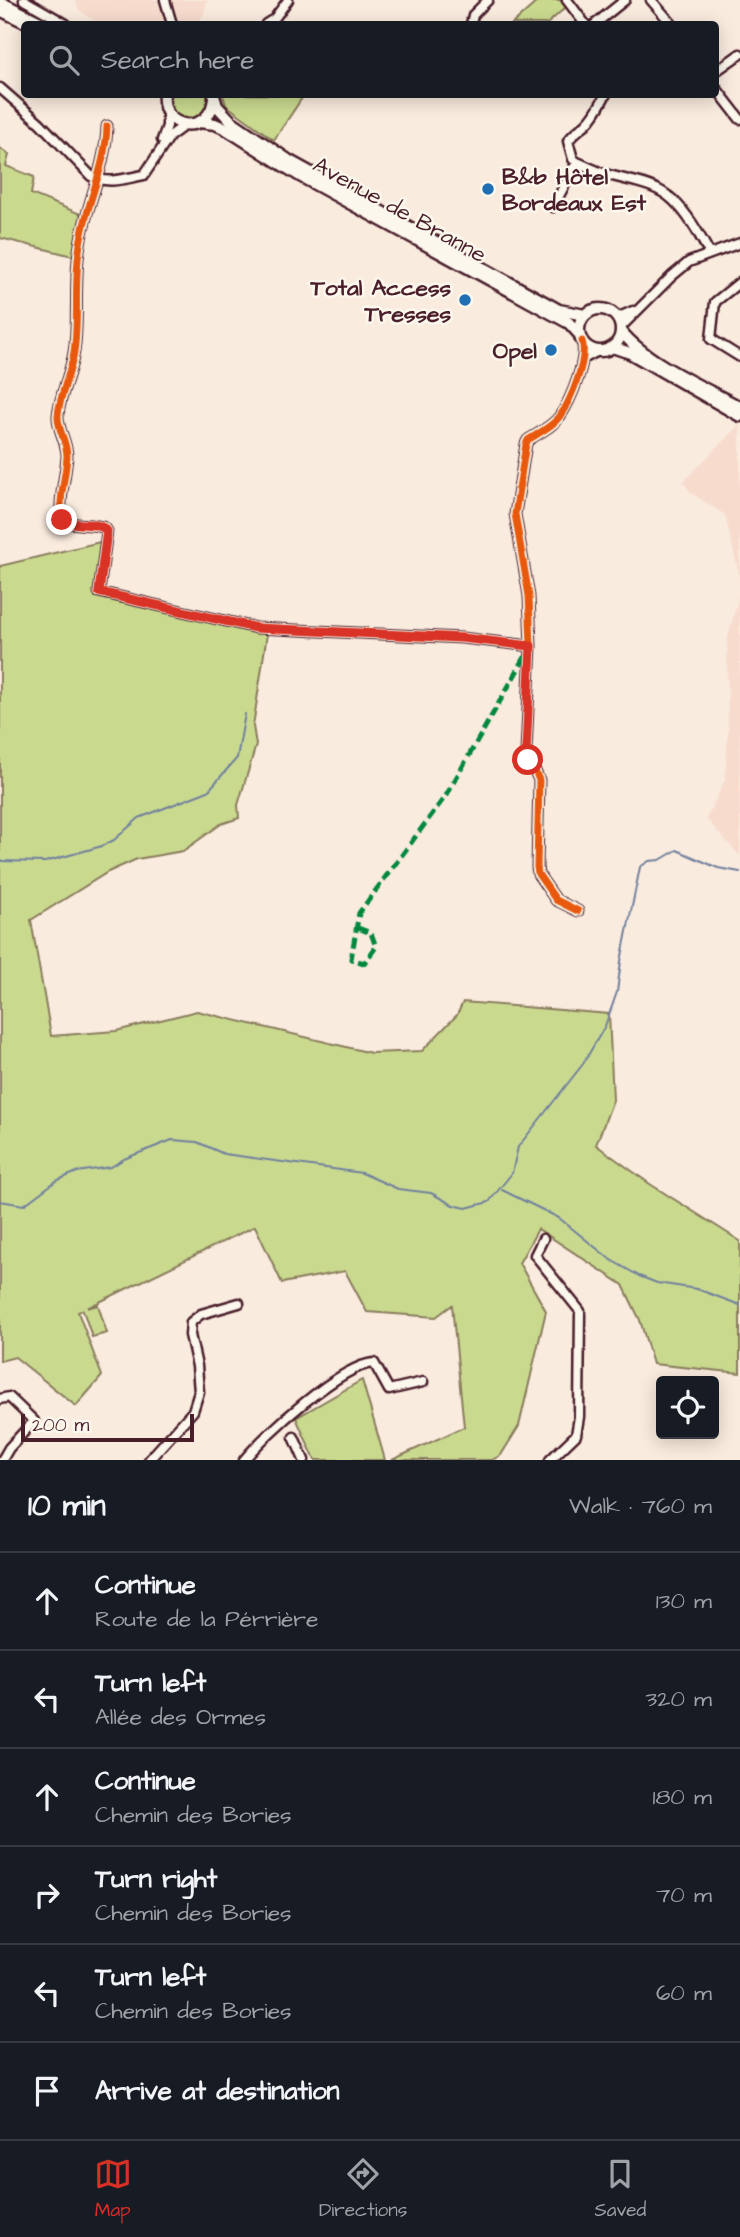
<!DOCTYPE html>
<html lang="en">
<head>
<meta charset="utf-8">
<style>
	body { margin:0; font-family:"Architects Daughter",sans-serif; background:#20242c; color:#f1f3f6 }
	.controls { position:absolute; right:21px; bottom:21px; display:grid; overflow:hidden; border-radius:7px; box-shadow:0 4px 18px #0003 }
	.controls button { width:63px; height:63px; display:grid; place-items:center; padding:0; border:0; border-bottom:2px solid #363941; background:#171b24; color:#f1f3f6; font:35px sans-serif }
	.scale { position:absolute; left:21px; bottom:18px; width:173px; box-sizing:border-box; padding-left:7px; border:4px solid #4a1f2b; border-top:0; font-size:19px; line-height:24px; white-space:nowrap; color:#4a1f2b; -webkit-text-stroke:5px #fbf7ec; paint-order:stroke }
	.stop { position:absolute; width:21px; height:21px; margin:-16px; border:5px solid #d93025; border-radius:50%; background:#fff }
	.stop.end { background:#d93025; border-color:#fff; box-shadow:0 2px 7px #0008 }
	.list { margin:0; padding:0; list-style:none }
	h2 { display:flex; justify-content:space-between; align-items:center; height:91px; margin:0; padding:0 28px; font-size:30px }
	h2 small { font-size:23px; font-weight:400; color:#9ea1a6 }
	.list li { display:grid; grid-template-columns:46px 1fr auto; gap:21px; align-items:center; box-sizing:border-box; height:98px; padding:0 28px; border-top:2px solid #363941 }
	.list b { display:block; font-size:26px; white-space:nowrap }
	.list p { margin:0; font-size:23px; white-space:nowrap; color:#9ea1a6 }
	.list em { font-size:23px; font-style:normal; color:#9ea1a6 }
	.icon { flex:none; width:38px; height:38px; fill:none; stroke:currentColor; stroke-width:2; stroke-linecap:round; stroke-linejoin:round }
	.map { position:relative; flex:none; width:740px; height:1460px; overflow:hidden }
	.search { position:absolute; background:#171b24; box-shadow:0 4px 18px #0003; left:21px; right:21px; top:21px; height:77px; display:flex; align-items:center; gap:18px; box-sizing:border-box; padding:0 24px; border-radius:7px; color:#9ea1a6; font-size:26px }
	.sheet { height:679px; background:#171b24 }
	nav { display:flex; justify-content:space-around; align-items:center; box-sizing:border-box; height:98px; border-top:2px solid #363941; background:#171b24; font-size:19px; color:#9ea1a6 }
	nav a { display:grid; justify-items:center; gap:4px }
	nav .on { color:#d93025 }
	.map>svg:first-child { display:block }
</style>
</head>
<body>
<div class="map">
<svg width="740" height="1460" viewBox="0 0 740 1460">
	<rect width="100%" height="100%" fill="#f9ebde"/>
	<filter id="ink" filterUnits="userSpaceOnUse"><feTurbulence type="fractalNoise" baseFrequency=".0143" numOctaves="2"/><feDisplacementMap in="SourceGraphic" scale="14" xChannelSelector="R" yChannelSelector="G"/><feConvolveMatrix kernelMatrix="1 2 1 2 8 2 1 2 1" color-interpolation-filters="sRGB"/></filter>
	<g filter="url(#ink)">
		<path fill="#f7dcce" d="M 75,0 L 207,0 L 204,14 L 197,24 L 98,24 L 79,10 Z
			M 740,424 L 740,578 L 725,515 L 691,493 L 683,482 Z
			M 740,592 L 740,856 L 706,819 L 725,780 L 728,730 L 727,641 Z"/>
		<path fill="#c9da8f" stroke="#8a7c5d" stroke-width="2" d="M 539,0 L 560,0 L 566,7 L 547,24 L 512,24 Z
			M 209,94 C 211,126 170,131 168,95 Z
			M 223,95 L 223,94 L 304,95 L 274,140 L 226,105 Z
			M 0,148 L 9,155 L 6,166 L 34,177 L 31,194 L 83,215 L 73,256 L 0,238 Z
			M 100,542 L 95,597 L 267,634 L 253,726 L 256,745 L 238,805 L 239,818 L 221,824 L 183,851 L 137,859 L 108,872 L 31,920 L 51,1036 L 116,1031 L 197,1011 L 371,1053 L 422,1051 L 457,1015 L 463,1002 L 609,1014 L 613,1100 L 596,1145 L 650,1184 L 740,1241 L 740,1373 L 653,1364 L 640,1320 L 623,1285 L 538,1229 L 519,1263 L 546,1311 L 519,1426 L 501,1455 L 492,1460 L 392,1460 L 464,1427 L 452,1305 L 436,1317 L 367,1312 L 345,1271 L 282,1283 L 255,1226 L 87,1308 L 98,1305 L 107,1333 L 92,1337 L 83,1310 L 78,1312 L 102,1376 L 76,1406 L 15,1357 L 0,1361 L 0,566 Z
			M 362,1380 L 385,1460 L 315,1460 L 296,1418 Z"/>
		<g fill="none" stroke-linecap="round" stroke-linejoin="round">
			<path stroke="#72809e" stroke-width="2" d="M 0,861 L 45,862 L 102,846 L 114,840 L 139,818 L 208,791 L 237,758 L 245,714
				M 502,1190 L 559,1218 L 611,1260 L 639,1276 L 657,1283 L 697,1289 L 740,1305
				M 0,1201 L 24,1205 L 56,1181 L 77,1172 L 111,1167 L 124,1159 L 172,1140 L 197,1142 L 224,1154 L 362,1173 L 398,1189 L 431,1193 L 453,1205 L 466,1208 L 489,1202 L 512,1173 L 518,1147 L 583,1064 L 605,1026 L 617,992 L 621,961 L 640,867 L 649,861 L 660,860 L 677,850 L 718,868 L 740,872"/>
			<defs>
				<path id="minor" d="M 24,0 L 66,24
					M 165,0 L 172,24
					M 567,0 L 585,24
					M 651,0 L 672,24
					M 266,24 L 274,19 L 288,0
					M 471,24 L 473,15 L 488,0
					M 595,24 L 625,0
					M 716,71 L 740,54
					M 0,88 L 40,123 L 91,176 C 108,185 127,178 144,175 L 170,136 L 185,125
					M 716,88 L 740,119
					M 107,126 C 106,169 84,208 79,251 C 74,284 79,320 74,352 C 71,373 60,394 58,415 C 57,429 67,441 67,456 C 66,477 58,499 62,520 C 75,527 91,522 105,528 L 107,531 L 99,592 L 256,628 L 462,638 L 531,646
					M 162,140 L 167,126 L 167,113
					M 577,162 C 586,166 594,170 602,173 C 626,181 654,182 673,200 C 689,215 700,236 710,254
					M 553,207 L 577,162 L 573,159 L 568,141 C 574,133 579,130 586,124 C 595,116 600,105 606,94
					M 740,282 L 715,302 L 711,339 L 740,357
					M 617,318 L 633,311
					M 621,327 L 672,276 L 689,262 L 740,243
					M 583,359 L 598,351
					M 578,911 L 556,900 L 538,874 L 537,867 L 539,780 L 526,751 L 531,646 L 529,596 L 515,514 L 526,444 L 528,440 C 539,433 553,426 560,416 C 571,400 588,359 582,341
					M 543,1239 L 535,1255 L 580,1311 L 579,1417 L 576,1435 L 550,1460
					M 0,1399 L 9,1397 L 34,1421 L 9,1448 L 2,1460
					M 294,1437 L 304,1460
					M 149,1460 L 193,1411 L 199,1392 L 197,1366 L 190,1335 L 191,1322 L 201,1314 L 239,1303
					M 244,1460 C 265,1434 341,1365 374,1363 L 389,1390 L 423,1382"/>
				<path id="major" d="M 0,2 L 44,24
					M 0,10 L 29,24
					M 164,94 C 160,132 212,136 214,97
					M 214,96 L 217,106 L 231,121 L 288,160 L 559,310 L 585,315
					M 199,122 L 215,124 L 226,129 L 300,176 L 569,323 L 579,334
					M579 330a21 21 0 1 1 42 0a21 21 0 1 1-42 0Z
					M 621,331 C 645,362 705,388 740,407
					M 612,347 L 630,353 L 740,416"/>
			</defs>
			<use href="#minor" stroke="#4a1f2b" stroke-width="13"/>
			<use href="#major" stroke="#4a1f2b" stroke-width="15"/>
			<use href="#minor" stroke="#fbf7ec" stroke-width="8"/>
			<use href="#major" stroke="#fbf7ec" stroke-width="10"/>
			<path stroke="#00873e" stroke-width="5" stroke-dasharray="10 5" stroke-linecap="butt" d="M 358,928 L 371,933 L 376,947 L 364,963 L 351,959 L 359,913 L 447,794 L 528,652"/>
			<defs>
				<path id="cycleway" d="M 107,126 C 106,169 84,208 79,251 C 74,284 79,320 74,352 C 71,373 60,394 58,415 C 57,429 67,441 67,456 C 66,477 58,499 62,520 C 75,527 91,522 105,528 L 107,531 L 99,592 L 256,628 L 462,638 L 531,646
					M 578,911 L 556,900 L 538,874 L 537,867 L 539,780 L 526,751 L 531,646 L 529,596 L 515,514 L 526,444 L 528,440 C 539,433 553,426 560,416 C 571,400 588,359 582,341"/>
			</defs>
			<use href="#cycleway" stroke="#fbf7ec" stroke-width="11"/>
			<use href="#cycleway" stroke="#e8590c" stroke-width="7"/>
		</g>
	</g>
	<g fill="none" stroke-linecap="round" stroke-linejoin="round" filter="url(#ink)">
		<path stroke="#d93025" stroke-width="9" d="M 62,520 C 76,528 96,519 107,531 L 99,592 L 256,628 L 462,638 L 531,646 L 526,751 L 528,760"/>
	</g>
	<g fill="#1f6fb2" stroke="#fbf7ec" stroke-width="2.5">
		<circle cx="488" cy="189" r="7"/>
		<circle cx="465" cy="300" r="7"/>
		<circle cx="551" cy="350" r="7"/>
	</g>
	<g text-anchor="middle" stroke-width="5" stroke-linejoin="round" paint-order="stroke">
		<g font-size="23" font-weight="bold" fill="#4a1f2b" stroke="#fbf7ec" text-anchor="end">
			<text x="502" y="184" text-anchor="start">B&amp;b Hôtel<tspan x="502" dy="26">Bordeaux Est</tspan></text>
			<text x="451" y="295">Total Access<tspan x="451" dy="26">Tresses</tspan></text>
			<text x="537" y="358">Opel</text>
		</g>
		<g font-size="23" fill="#4a1f2b" stroke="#fbf7ec">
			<text transform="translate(400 209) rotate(29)" y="8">Avenue de Branne</text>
		</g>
	</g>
</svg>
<div class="controls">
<button><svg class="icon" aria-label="locate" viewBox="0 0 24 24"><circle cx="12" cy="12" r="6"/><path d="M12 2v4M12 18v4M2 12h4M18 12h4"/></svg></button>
</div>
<div class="scale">200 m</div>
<div class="stop" style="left:528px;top:760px"></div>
<div class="stop end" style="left:62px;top:520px"></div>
<div class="search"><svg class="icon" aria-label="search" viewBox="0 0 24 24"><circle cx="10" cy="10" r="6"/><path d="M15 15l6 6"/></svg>Search here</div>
</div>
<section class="sheet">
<h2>10 min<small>Walk · 760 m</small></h2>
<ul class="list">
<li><svg class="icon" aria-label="ahead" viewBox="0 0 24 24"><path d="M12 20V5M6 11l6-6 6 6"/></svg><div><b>Continue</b><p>Route de la Pérrière</p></div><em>130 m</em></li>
<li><svg class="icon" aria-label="left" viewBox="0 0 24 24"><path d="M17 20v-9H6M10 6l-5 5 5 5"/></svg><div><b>Turn left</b><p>Allée des Ormes</p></div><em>320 m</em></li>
<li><svg class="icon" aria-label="ahead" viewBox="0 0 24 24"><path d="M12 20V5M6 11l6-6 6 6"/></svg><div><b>Continue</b><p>Chemin des Bories</p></div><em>180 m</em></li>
<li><svg class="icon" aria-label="right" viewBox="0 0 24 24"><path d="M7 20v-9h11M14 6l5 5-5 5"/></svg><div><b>Turn right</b><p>Chemin des Bories</p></div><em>70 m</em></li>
<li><svg class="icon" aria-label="left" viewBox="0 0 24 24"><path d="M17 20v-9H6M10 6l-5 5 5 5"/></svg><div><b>Turn left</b><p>Chemin des Bories</p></div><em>60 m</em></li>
<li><svg class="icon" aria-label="arrive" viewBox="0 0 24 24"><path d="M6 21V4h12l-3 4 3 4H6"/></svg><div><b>Arrive at destination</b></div></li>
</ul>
</section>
<nav>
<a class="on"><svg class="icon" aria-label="map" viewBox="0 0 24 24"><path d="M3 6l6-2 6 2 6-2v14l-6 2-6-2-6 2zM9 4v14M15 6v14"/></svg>Map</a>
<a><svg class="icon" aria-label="directions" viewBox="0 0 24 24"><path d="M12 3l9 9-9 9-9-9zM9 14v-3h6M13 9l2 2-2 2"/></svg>Directions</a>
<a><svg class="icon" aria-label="saved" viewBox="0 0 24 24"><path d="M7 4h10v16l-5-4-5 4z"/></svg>Saved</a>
</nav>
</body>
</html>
